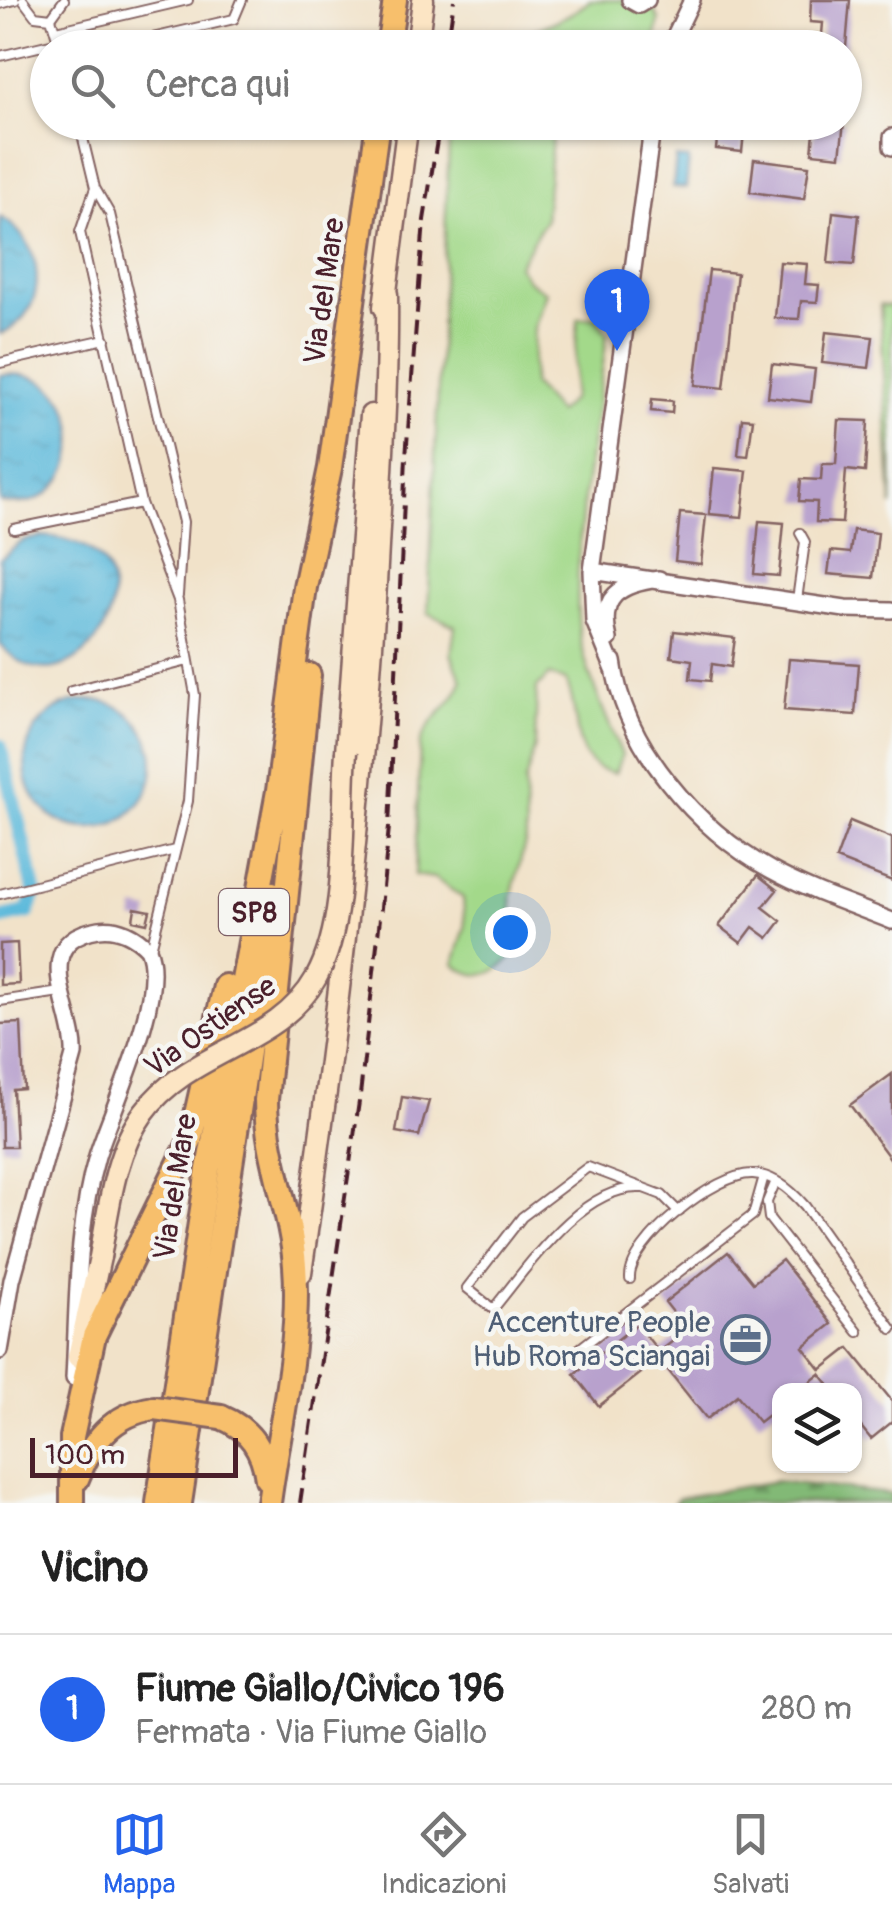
<!DOCTYPE html>
<html lang="it">
<head>
<meta charset="utf-8">
<style>
	body { margin:0; font-family:Pangolin,sans-serif; background:#f6f6f6; color:#222 }
	.controls { position:absolute; right:30px; bottom:30px; display:grid; overflow:hidden; border-radius:20px; box-shadow:0 2px 8px #0004 }
	.controls button { width:90px; height:90px; display:grid; place-items:center; padding:0; border:0; border-bottom:2px solid #e0e0e0; background:#fff; color:#222; font:50px sans-serif }
	.scale { position:absolute; left:30px; bottom:25px; width:208px; box-sizing:border-box; padding-left:10px; border:5px solid #4a1f2b; border-top:0; font-size:28px; line-height:35px; white-space:nowrap; color:#4a1f2b; -webkit-text-stroke:8px #f6f6f2; paint-order:stroke }
	.you { position:absolute; left:510px; top:932px; width:35px; height:35px; margin:-25px; border:8px solid #fff; border-radius:50%; background:#1a73e8; box-shadow:0 0 0 15px #1a73e833 }
	.badge { display:grid; place-items:center; width:65px; height:65px; border-radius:50%; background:#2563eb; color:#fff; font-size:32px; font-weight:700 }
	.pin { position:absolute; translate:-50% -82px; filter:drop-shadow(0 2px 5px #0008) }
	.pin::after { content:''; position:absolute; top:52px; width:35px; height:30px; background:inherit; clip-path:polygon(0 0,100% 0,50% 100%) }
	.list { margin:0; padding:0; list-style:none }
	h2 { display:flex; justify-content:space-between; align-items:center; height:130px; margin:0; padding:0 40px; font-size:42px }
	h2 small { font-size:32px; font-weight:400; color:#767676 }
	.list li { display:grid; grid-template-columns:65px 1fr auto; gap:30px; align-items:center; box-sizing:border-box; height:150px; padding:0 40px; border-top:2px solid #e0e0e0 }
	.list b { display:block; font-size:38px; white-space:nowrap }
	.list p { margin:0; font-size:32px; white-space:nowrap; color:#767676 }
	.list em { font-size:32px; font-style:normal; color:#767676 }
	.icon { flex:none; width:55px; height:55px; fill:none; stroke:currentColor; stroke-width:2; stroke-linecap:round; stroke-linejoin:round }
	.map { position:relative; flex:none; width:892px; height:1503px; overflow:hidden }
	.search { position:absolute; background:#fff; box-shadow:0 2px 8px #0004; left:30px; right:30px; top:30px; height:110px; display:flex; align-items:center; gap:25px; box-sizing:border-box; padding:0 35px; border-radius:55px; color:#767676; font-size:38px }
	.sheet { height:280px; background:#fff }
	nav { display:flex; justify-content:space-around; align-items:center; box-sizing:border-box; height:140px; border-top:2px solid #e0e0e0; background:#fff; font-size:28px; color:#767676 }
	nav a { display:grid; justify-items:center; gap:5px }
	nav .on { color:#2563eb }
	.map>svg:first-child { display:block }
</style>
</head>
<body>
<div class="map">
<svg width="892" height="1503" viewBox="0 0 892 1503">
	<defs>
		<pattern id="forest-firs" width="22" height="20" patternUnits="userSpaceOnUse" patternTransform="scale(2.5)"><rect width="22" height="20" fill="#82b976"/><path d="M5 1l3.5 6h-7zM16 11l3.5 6h-7z" fill="#6c9661"/></pattern>
		<pattern id="water-ripples" width="26" height="14" patternUnits="userSpaceOnUse" patternTransform="scale(2.5)"><rect width="26" height="14" fill="#5dbadb"/><path d="M2 4q2-2 4 0t4 0M15 11q2-2 4 0t4 0" fill="none" stroke="#529fbc"/></pattern>
	</defs>
	<rect width="100%" height="100%" fill="#f6f6f2"/>
	<filter id="ink" filterUnits="userSpaceOnUse"><feTurbulence type="fractalNoise" baseFrequency=".01" numOctaves="2"/><feDisplacementMap in="SourceGraphic" scale="20" xChannelSelector="R" yChannelSelector="G"/><feConvolveMatrix kernelMatrix="1 2 1 2 8 2 1 2 1" color-interpolation-filters="sRGB"/></filter>
	<filter id="wash" filterUnits="userSpaceOnUse"><feTurbulence type="fractalNoise" baseFrequency=".0048" numOctaves="4" result="noise"/><feDisplacementMap in="SourceGraphic" scale="40" xChannelSelector="R" yChannelSelector="G"/><feGaussianBlur stdDeviation="2.25" result="paint"/><feColorMatrix in="noise" values="0 0 0 0 0 0 0 0 0 0 0 0 0 0 0 0 0 1.4 0 .05"/><feComposite in="paint" operator="in"/></filter>
	<g filter="url(#wash)">
		<rect width="100%" height="100%" fill="#f1e2c9"/>
		<path fill="#a3d98a" stroke="#767c5a" stroke-width="2.5" d="M 590,0 L 649,0 L 659,20 L 654,47 L 493,48 L 509,35 C 525,38 577,13 590,0 Z
			M 450,123 L 566,123 L 552,137 L 545,220 L 518,266 L 529,281 L 546,292 L 534,328 L 532,384 L 558,413 L 572,399 L 578,319 L 596,317 L 607,334 C 596,427 574,523 578,617 C 580,664 605,712 622,755 L 615,773 C 566,766 583,716 566,681 L 549,675 L 537,688 L 535,746 L 525,782 L 526,839 L 511,897 L 515,954 C 496,975 478,983 454,964 L 465,927 L 463,898 L 434,878 L 415,875 L 420,744 C 428,717 453,707 462,681 L 451,654 L 455,626 L 428,613 Z
			M 880,305 L 892,306 L 892,506 Z"/>
		<path fill="url(#forest-firs)" stroke="#666c50" stroke-width="2.5" d="M 776,1481 L 892,1494 L 892,1503 L 674,1503 L 678,1498 Z"/>
		<path fill="url(#water-ripples)" stroke="#546c83" stroke-width="2.5" d="M 676,158 L 689,159 L 686,188 L 673,187 Z
			M 0,217 C 46,241 52,313 0,334 Z
			M 0,375 C 102,363 93,520 0,502 Z
			M 43,536 C 187,546 75,735 0,644 L 0,559 L 23,541 Z
			M25 764a64 64 0 1 1 128 0a64 64 0 1 1-128 0Z"/>
		<g fill="none" stroke-linecap="round" stroke-linejoin="round">
			<path stroke="#5dbadb" stroke-width="15" d="M 0,746 L 35,892 L 28,912 L 0,918"/>
		</g>
		<g id="blocks">
			<path fill="#b8a1cd" d="M 811,0 L 850,0 L 846,47 L 821,45 L 823,23 L 810,22 Z
				M 719,122 L 745,122 L 742,152 L 716,149 Z
				M 815,122 L 844,122 L 840,156 L 812,153 Z
				M 754,159 L 809,166 L 804,199 L 750,192 Z
				M 833,212 L 859,215 L 854,265 L 828,263 Z
				M 780,262 L 807,264 L 805,284 L 819,285 L 817,302 L 801,301 L 799,319 L 775,318 Z
				M 709,270 L 737,273 L 724,388 L 695,385 Z
				M 826,332 L 873,337 L 869,368 L 822,363 Z
				M 772,364 L 815,369 L 811,402 L 768,397 Z
				M 652,399 L 673,401 L 672,413 L 651,411 Z
				M 742,418 L 753,419 L 748,456 L 738,455 Z
				M 839,420 L 868,421 L 865,472 L 846,470 L 842,523 L 816,522 L 817,502 L 799,501 L 801,479 L 821,480 L 822,464 L 836,464 Z
				M 714,468 L 747,471 L 742,517 L 709,514 Z
				M 680,513 L 706,515 L 701,564 L 675,561 Z
				M 759,521 L 784,523 L 779,576 L 754,574 Z
				M 853,530 L 878,533 L 873,578 L 828,574 L 831,551 L 850,553 Z
				M 674,631 L 735,638 L 731,667 L 712,664 L 710,681 L 690,679 L 692,660 L 671,657 Z
				M 789,659 L 859,664 L 855,715 L 784,710 Z
				M 850,821 L 892,838 L 892,881 L 836,859 Z
				M 758,875 L 777,890 L 763,907 L 781,921 L 768,938 L 753,927 L 741,943 L 719,926 Z
				M 135,908 L 150,911 L 147,923 L 133,920 Z
				M 17,943 L 19,984 L 0,985 L 0,944 Z
				M 21,1023 L 24,1089 L 13,1090 L 16,1147 L 2,1147 L 0,1024 Z
				M 892,1074 L 892,1161 L 850,1105 Z
				M 402,1097 L 429,1101 L 419,1136 L 396,1132 Z
				M 728,1252 L 753,1283 L 782,1260 L 832,1324 L 803,1347 L 821,1370 L 849,1348 L 892,1401 L 892,1422 L 871,1439 L 854,1418 L 854,1390 L 833,1390 L 820,1374 L 800,1390 L 780,1390 L 780,1406 L 759,1422 L 737,1395 L 707,1419 L 659,1359 L 599,1406 L 574,1374 L 637,1324 L 659,1352 L 687,1330 L 665,1302 Z"/>
		</g>
	</g>
	<g filter="url(#ink)">
		<use href="#blocks" fill-opacity="0" stroke="#846362" stroke-width="2.5"/>
		<g fill="none" stroke-linecap="round" stroke-linejoin="round">
			<defs>
				<path id="lane" d="M 23,0 L 35,16 L 51,18 L 60,48
					M 0,4 L 15,0
					M 51,18 L 64,0
					M 56,31 L 188,0
					M 109,48 L 234,19 L 242,0
					M 0,56 L 59,42
					M 79,122 L 95,188 L 80,232 L 141,503 L 178,600 L 195,695 L 188,801 L 151,949
					M 95,188 L 110,214 L 183,522 L 178,595
					M 0,363 L 105,339
					M 14,529 L 141,503
					M 797,600 L 805,542 L 800,533
					M 71,691 L 188,661
					M 0,894 L 175,850
					M 0,1001 L 60,992
					M 776,1181 L 767,1202 L 769,1218 L 858,1332
					M 640,1188 C 581,1186 527,1268 493,1309 L 467,1288 L 522,1217 L 588,1167 L 662,1195 L 679,1212
					M 630,1279 C 628,1242 717,1172 753,1174 C 773,1175 792,1191 805,1206 L 892,1329
					M 566,1359 L 753,1215 L 764,1176"/>
				<path id="street" d="M 630,0 L 639,5 L 647,0
					M 669,48 L 692,0
					M 892,137 L 892,147
					M 592,571 L 845,609 L 892,610
					M 609,639 C 598,596 620,584 659,579
					M 613,661 C 624,747 698,830 771,870 C 809,891 852,905 892,921
					M 614,670 L 594,621 L 592,571 L 653,122
					M 0,1351 L 12,1280 L 74,1055 C 77,1013 25,941 99,929 C 118,926 136,936 148,949 C 168,993 111,1110 97,1156 C 76,1228 78,1304 74,1378"/>
				<path id="secondary" d="M 417,48 L 423,0
					M 384,307 L 408,122
					M 346,752 L 371,415
					M 301,1273 C 337,1025 367,778 379,528 C 383,451 388,372 387,294
					M 78,1357 L 100,1257"/>
				<path id="primary" d="M 388,48 L 395,0
					M 221,1417 C 250,1429 263,1449 267,1479
					M 77,1479 C 91,1442 112,1414 154,1408
					M 72,1503 L 72,1437 L 94,1336 L 190,1141 L 225,986
					M 158,1503 L 208,1169 L 278,791 L 305,587 L 330,468 L 378,122
					M 180,1503 L 272,893
					M 269,1503 C 279,1427 301,1344 295,1266 C 291,1210 266,1158 266,1100 L 309,675"/>
			</defs>
			<use href="#lane" stroke="#846362" stroke-width="12"/>
			<use href="#street" stroke="#846362" stroke-width="20"/>
			<use href="#secondary" stroke="#846362" stroke-width="25"/>
			<use href="#primary" stroke="#846362" stroke-width="28"/>
			<use href="#lane" stroke="#fff" stroke-width="8"/>
			<use href="#street" stroke="#fff" stroke-width="15"/>
			<use href="#secondary" stroke="#fce5c4" stroke-width="20"/>
			<use href="#primary" stroke="#f7bf6c" stroke-width="22"/>
			<path stroke="#4a1f2b" stroke-width="4" stroke-dasharray="15 8" stroke-linecap="butt" d="M 447,48 L 454,0
				M 300,1503 L 360,1095 L 380,918 L 389,827 L 406,457 L 424,220 L 440,122"/>
			<defs>
				<path id="secondary-bridge" d="M 100,1257 C 109,1208 114,1153 144,1112 C 189,1050 278,1046 316,978 C 349,919 341,819 346,752"/>
				<path id="primary-bridge" d="M 154,1408 L 221,1417"/>
			</defs>
			<use href="#secondary-bridge" stroke="#846362" stroke-width="25" stroke-linecap="butt"/>
			<use href="#primary-bridge" stroke="#846362" stroke-width="28" stroke-linecap="butt"/>
			<use href="#secondary-bridge" stroke="#fce5c4" stroke-width="20"/>
			<use href="#primary-bridge" stroke="#f7bf6c" stroke-width="22"/>
		</g>
	</g>
	<defs>
		<symbol id="office-ring" viewBox="-11 -11 22 22"><circle r="9.5" fill="#f6f6f2" stroke="#5c6f8a" stroke-width="1.5"/><path d="M-6-3h4V-5.5h4V-3h4V5H-6ZM-1-4.5V-3h2v-1.5ZM-6 0V1H6V0Z" fill="#5c6f8a"/></symbol>
	</defs>
	<g fill-rule="evenodd">
		<use href="#office-ring" x="718" y="1312" width="55" height="55"/>
	</g>
	<g text-anchor="middle" stroke-width="9" stroke-linejoin="round" paint-order="stroke">
		<rect fill="#f6f6f2" stroke="#7e6067" stroke-width="2.5" x="219" y="889" width="70" height="46" rx="8"/>
		<g font-size="28" font-weight="bold" fill="#4a1f2b">
			<text x="254" y="922">SP8</text>
		</g>
		<g font-size="30" fill="#4a1f2b" stroke="#f6f6f2">
			<text transform="translate(324 291) rotate(-82)" y="10">Via del Mare</text>
			<text transform="translate(210 1026) rotate(-35)" y="10">Via Ostiense</text>
			<text transform="translate(175 1187) rotate(-81)" y="10">Via del Mare</text>
		</g>
		<g font-size="30" fill="#4e5e75" stroke="#f6f6f2" text-anchor="end">
			<text x="710" y="1332">Accenture People<tspan x="710" dy="34">Hub Roma Sciangai</tspan></text>
		</g>
	</g>
</svg>
<div class="controls">
<button><svg class="icon" aria-label="layers" viewBox="0 0 24 24"><path d="M12 4l9 5-9 5-9-5zM3 14l9 5 9-5"/></svg></button>
</div>
<div class="scale">100 m</div>
<div class="you"></div>
<div class="pin badge" style="left:617px;top:351px">1</div>
<div class="search"><svg class="icon" aria-label="search" viewBox="0 0 24 24"><circle cx="10" cy="10" r="6"/><path d="M15 15l6 6"/></svg>Cerca qui</div>
</div>
<section class="sheet">
<h2>Vicino<small></small></h2>
<ul class="list">
<li><span class="badge">1</span><div><b>Fiume Giallo/Civico 196</b><p>Fermata · Via Fiume Giallo</p></div><em>280 m</em></li>
</ul>
</section>
<nav>
<a class="on"><svg class="icon" aria-label="map" viewBox="0 0 24 24"><path d="M3 6l6-2 6 2 6-2v14l-6 2-6-2-6 2zM9 4v14M15 6v14"/></svg>Mappa</a>
<a><svg class="icon" aria-label="directions" viewBox="0 0 24 24"><path d="M12 3l9 9-9 9-9-9zM9 14v-3h6M13 9l2 2-2 2"/></svg>Indicazioni</a>
<a><svg class="icon" aria-label="saved" viewBox="0 0 24 24"><path d="M7 4h10v16l-5-4-5 4z"/></svg>Salvati</a>
</nav>
</body>
</html>
